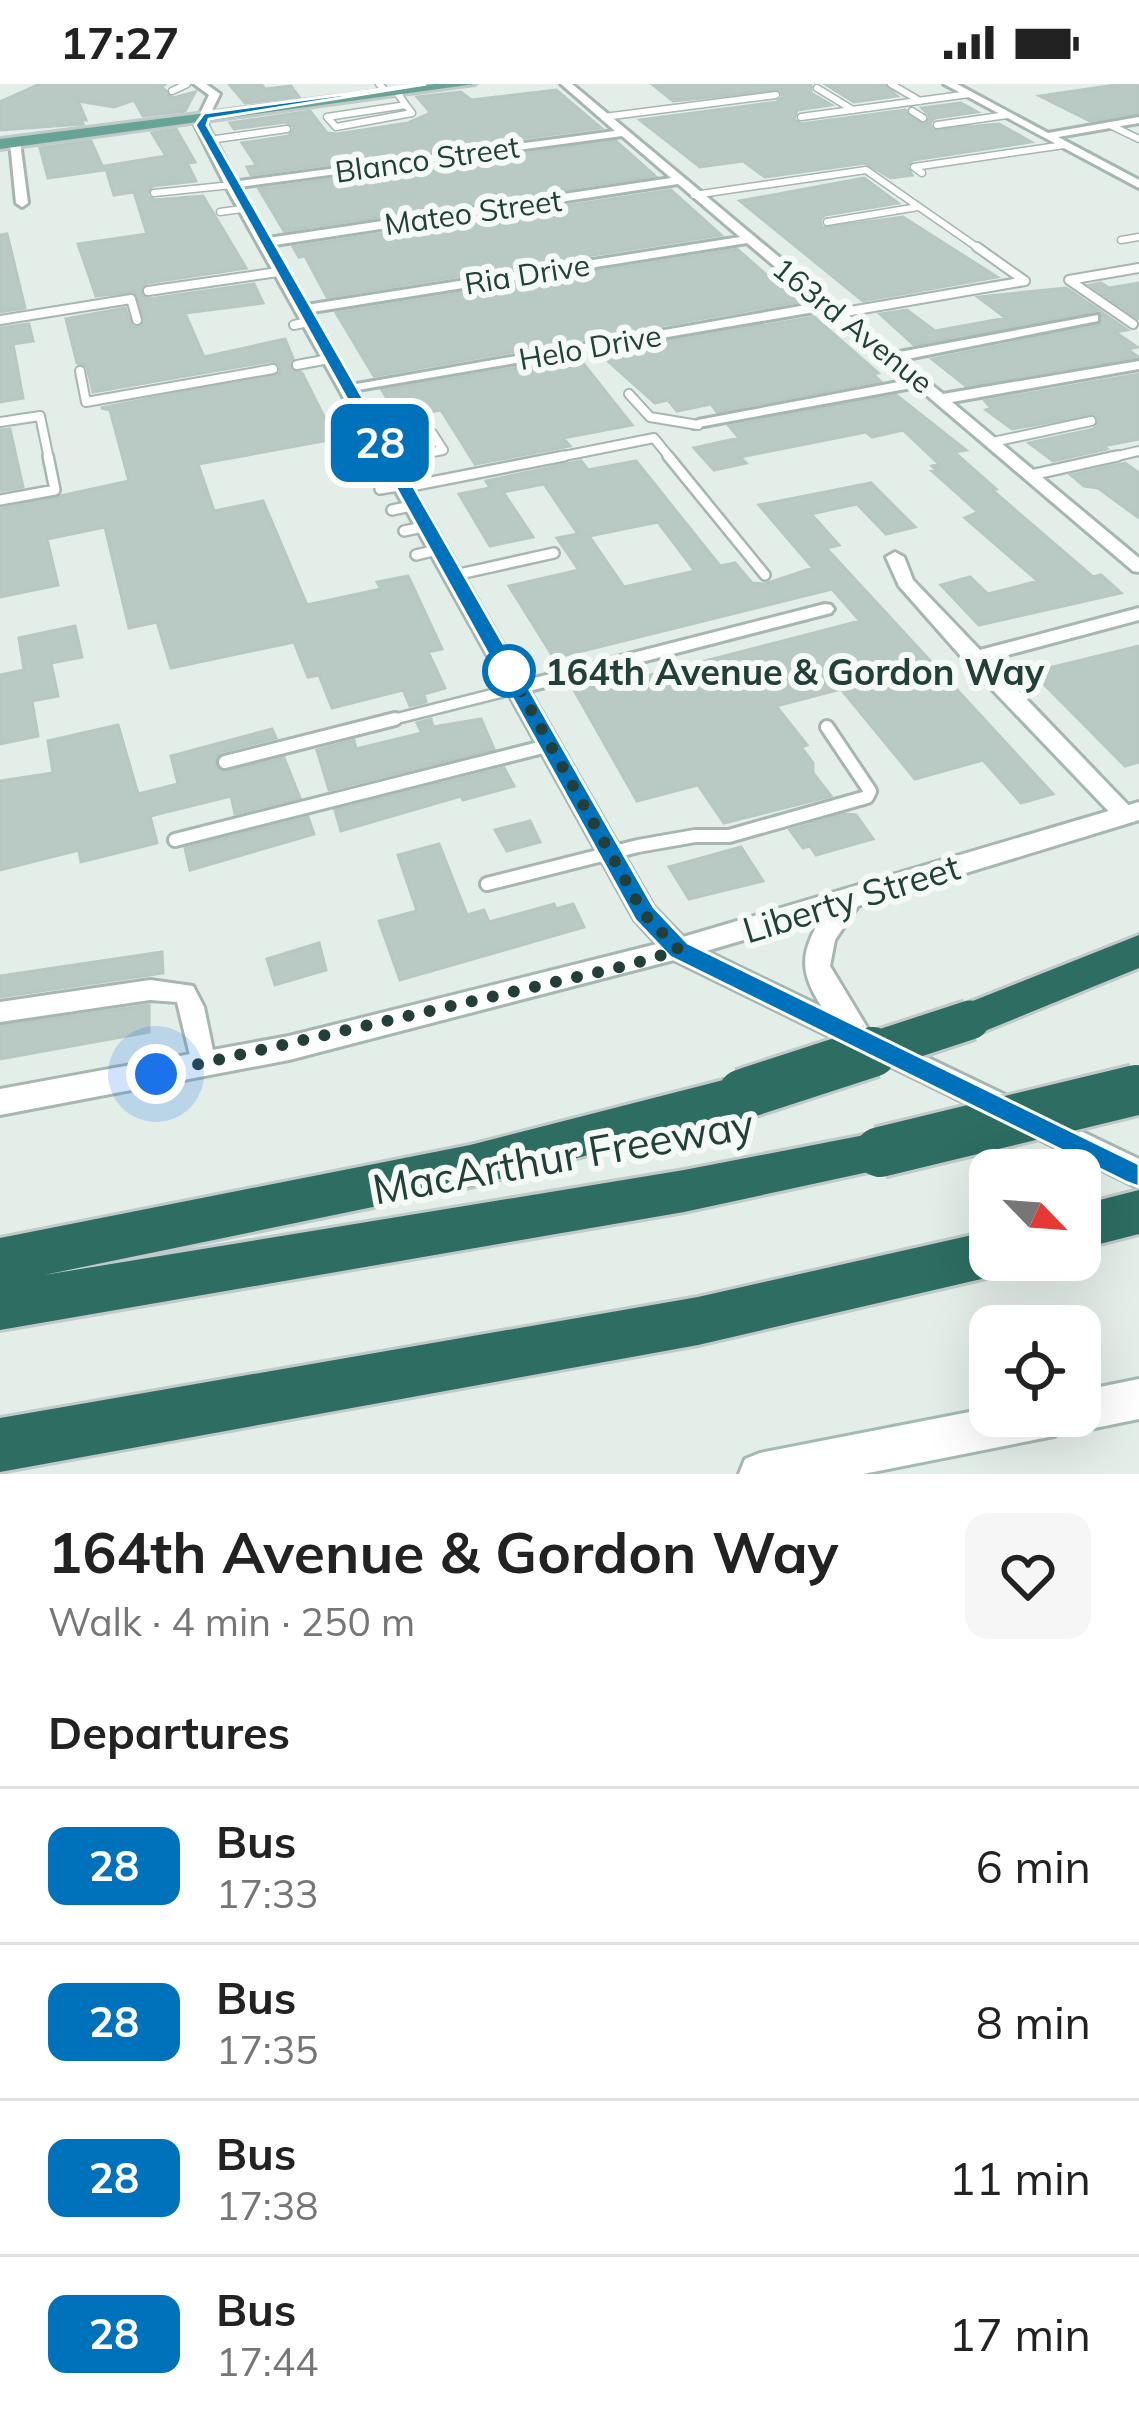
<!DOCTYPE html>
<html lang="en">
<head>
<meta charset="utf-8">
<style>
	body { margin:0; font-family:Mulish,sans-serif; background:#f6f6f6; color:#222; height:100vh; display:flex; flex-direction:column; font-size:45px; white-space:nowrap }
	* { box-sizing:border-box; margin:0 }
	p { font-size:39px; color:#767676 }
	.icon { flex:none; width:66px; height:66px; fill:none; stroke:currentColor; stroke-width:2; stroke-linecap:round; stroke-linejoin:round }
	.map { position:relative; height:1390px; overflow:hidden }
	.side { display:flex; flex-direction:column; background:#fff; flex:1 }
	.side>* { flex:none }
	.badge { padding:0 24px; border-radius:18px; font-size:42px; line-height:78px }
	.needle { width:78px; rotate:115deg }
	.tools { position:absolute; left:969px; top:1065px; display:grid; gap:24px }
	.tools a { display:grid; place-items:center; width:132px; height:132px; border-radius:24px; background:#fff; box-shadow:0 12px 48px #0002; font-size:60px }
	.you { position:absolute; width:60px; height:60px; margin:-30px; border:9px solid #fff; border-radius:50%; background:#1a73e8; box-shadow:0 0 0 18px #1a73e833 }
	.map>.badge { position:absolute; translate:-50% -50%; box-shadow:0 0 0 6px #fff }
	h2 { padding:0 48px; font-size:45px; line-height:108px }
	.round { display:grid; place-items:center; flex:none; width:126px; height:126px; border-radius:24px; background:#f6f6f6 }
	.overview { display:flex; align-items:center; justify-content:space-between; height:204px; padding:0 48px }
	h1 { font-size:57px; font-weight:700; line-height:90px }
	ul { padding:0; list-style:none }
	li { display:flex; align-items:center; gap:36px; height:156px; padding:0 48px; border-top:3px solid #e0e0e0 }
	li div { flex:1 }
	li b { display:block; font-size:45px }
	li em { font-style:normal }
	li .badge { min-width:132px; font-weight:700; text-align:center }
	.status { display:flex; justify-content:space-between; align-items:center; height:84px; padding:0 60px; background:#fff; direction:ltr }
	.status svg { height:33px; fill:currentColor }
	.map>svg:first-child { display:block }
	.building { fill:#b9c9c3; stroke:#b6c8c1; stroke-width:3; fill-rule:evenodd }
	.lines { fill:none; stroke-linecap:round; stroke-linejoin:round }
	.service-far3-casing { stroke:#a6b6b1; stroke-width:9 }
	.service-far2-casing { stroke:#a6b6b1; stroke-width:12 }
	.service-far1-casing { stroke:#a6b6b1; stroke-width:14 }
	.service-casing { stroke:#a6b6b1; stroke-width:18 }
	.minor-casing { stroke:#a6b6b1; stroke-width:6 }
	.tertiary-casing { stroke:#a6b6b1; stroke-width:6 }
	.secondary-casing { stroke:#a2bab2; stroke-width:6 }
	.primary-casing { stroke:#c1cac8; stroke-width:6 }
	.motorway-casing { stroke:#c1cac8; stroke-width:6 }
	.service-far3 { stroke:#fff; stroke-width:6 }
	.service-far2 { stroke:#fff; stroke-width:8 }
	.service-far1 { stroke:#fff; stroke-width:9 }
	.service { stroke:#fff; stroke-width:12 }
	.minor { fill:#fff; fill-rule:evenodd }
	.tertiary { fill:#fff; fill-rule:evenodd }
	.secondary { fill:#fff; fill-rule:evenodd }
	.primary { fill:#67a496; fill-rule:evenodd }
	.motorway { fill:#2d6d62; fill-rule:evenodd }
	.motorway-bridge-far1-casing { stroke:#c1cac8; stroke-width:45; stroke-linecap:butt }
	.motorway-bridge-casing { stroke:#c1cac8; stroke-width:56; stroke-linecap:butt }
	.motorway-bridge-far1 { stroke:#2d6d62; stroke-width:39 }
	.motorway-bridge { stroke:#2d6d62; stroke-width:50 }
	.line { fill:#0072bc; stroke:#fff; stroke-width:3 }
	.walk { stroke:#224039; stroke-width:12; stroke-dasharray:0 21.6 }
	.stop-dot { fill:#fff; stroke:#0072bc; stroke-width:6 }
	.labels { text-anchor:middle; dominant-baseline:central; stroke-width:12; stroke-linejoin:round; paint-order:stroke }
	.far-street-label { font-size:30px; fill:#224039; stroke:#f5faf7 }
	.stop-label { font-size:36px; font-weight:bold; fill:#224039; stroke:#f5faf7; text-anchor:start }
	.street-label { font-size:36px; fill:#224039; stroke:#f5faf7 }
	.near-street-label { font-size:42px; fill:#224039; stroke:#f5faf7 }
</style>
</head>
<body>
<div class="status"><b>17:27</b><svg viewBox="0 0 49 12"><path d="M0 12V9h3v3zM5 12V6h3v6zM10 12V3h3v9zM15 12V0h3v12zM26 1h20v11H26zM47 4h2v5h-2z"/></svg></div>
<div class="map">
<svg width="1139" height="1390" viewBox="0 0 1139 1390">
	<rect width="100%" height="100%" fill="#e4eee9"/>
	<path class="building" d="M40,0H166L161,2L173,14L195,8L185,27L143,32L134,16L114,23L78,17L86,36H81L83,40L0,46V18Z
		M229,0H261L265,5L291,2L299,13L245,19Z
		M652,0H811V9L831,21L797,26L794,35L801,40L905,26L924,41L930,33L922,24L961,19L977,28L935,34L930,39L932,46L999,40L1031,58L913,76L907,82L912,91L891,94L865,79L765,93L743,77L700,83L640,36L777,18L783,13L781,6L673,17Z
		M825,0H884L897,12L854,18Z
		M1122,0H1139V29L1090,37L1040,12Z
		M556,6L601,44L251,91L247,83L257,82L242,59L289,52L294,43L286,38L234,45L230,39L310,27L327,49L337,50L408,39L431,29L417,13L461,8L471,16Z
		M176,45L195,78L187,79L196,97L152,102L147,112L155,116L203,112L246,184L147,199L141,211L149,215L254,200L263,219L185,229L204,273L285,255L293,274L290,285L302,289L335,355L198,380L214,427L263,417L307,521L381,505L377,498L408,492L442,565L428,568L445,604L424,610L426,618L410,622L403,606L332,624L319,591L308,593L294,558L171,584L157,538L129,544L105,443L47,455L58,501L0,513V425L129,397L110,326L101,324L280,289V281L272,277L93,308L87,283L77,279L66,235L125,224L132,243H140L145,237L135,208L96,212L78,160L147,150L134,108L114,111L105,82L166,72L152,49Z
		M91,57L104,86L48,94L40,64Z
		M616,57L655,92L284,147L259,105Z
		M864,94L898,119L825,131L820,136L822,144L903,133L997,193L863,217L740,117Z
		M671,106L721,151L327,213L305,172L299,173L293,163Z
		M7,150L25,224L0,228V151Z
		M737,165L797,218L374,292L336,229Z
		M1101,199L1109,204L1139,199V235L1090,201Z
		M1066,204L1100,227L914,261L880,230L907,226L935,247L1006,234L978,213Z
		M1101,228L1127,246L1115,248L1137,263L1127,265L1138,273L966,302L932,275L1099,241Z
		M814,233L878,289L873,290L880,297L717,328L711,320L677,327L668,316L655,319L599,269Z
		M29,240L33,257L13,260L23,314L0,318V244Z
		M578,273L632,341L563,354L570,362L475,380L441,326L399,334L382,306Z
		M1139,290V355L1103,362L1107,365L1053,377L1029,359L1094,345L1099,336L1095,330L1012,345L986,326L991,324L985,317Z
		M896,311L966,366L954,368L996,405L992,406L1093,493L1101,491L1121,509L979,541L941,501L970,493L988,510L1038,497L965,434L978,428L932,387L936,386L932,382L939,380L903,346L872,353L866,348L740,373L746,379L714,386L694,364L739,354L729,342Z
		M10,345L23,403L0,407V346Z
		M581,377L588,386L636,377L720,482L735,479L752,499L765,500L813,484L759,421L871,399L915,443L886,450L857,420L811,430L839,461L826,464L1053,710L1021,719L983,676L915,695L841,605L776,622L807,661L801,663L813,679V689L831,712L724,739L698,701L637,717L574,606L601,599L604,603L860,537L832,505L554,574L509,502L579,486L557,454L578,450L544,400L503,408L533,453L490,462L459,410L490,404L486,397ZM658,438L695,487L624,503L589,452Z
		M1125,379L1139,389V434L1098,404L1084,402L1071,391Z
		M75,542L82,573L51,579L58,612L32,617L38,652L0,660V591L24,586L19,554Z
		M1139,562V678L1125,682L1032,588Z
		M431,635L433,643L481,635L494,665L329,706L317,666L354,656L356,665L422,649L417,639Z
		M118,641L138,710L178,700L171,672L272,645L276,654L221,668L215,682L226,688L284,674L300,714L235,730L231,712L150,732L157,759L81,778L79,766L0,786V697L53,689L48,657Z
		M504,684L514,702L463,716L461,712L341,747L335,726Z
		M844,730L856,731L873,755L816,771L810,762L803,764L790,746Z
		M308,733L314,750L190,786L185,764Z
		M530,737L540,758L507,767L495,746Z
		M439,760L467,831L484,826L489,838L554,820L556,825L573,820L584,843L400,896L379,837L417,827L398,771Z
		M741,763L763,797L689,815L669,783Z
		M319,859L326,886L275,901L267,875Z
		M162,868L163,889L0,913V892Z
		M149,921V948L0,975V942Z"/>
	<g class="lines">
		<defs>
			<path id="service-far3" d="M379,0L384,5
				M891,0L920,17
				M817,4L853,26
				M172,7L187,0
				M398,10L406,21
				M406,21L412,29L336,43L327,33Z
				M912,27L923,34
				M604,33L776,11
				M801,33L969,10
				M937,41L1007,31
				M1110,41L1139,55
				M209,56L287,45
				M922,89L914,83L1064,61
				M154,109L232,101
				M694,111L866,86L981,166
				M220,128L249,124
				M827,138L918,123
				M1121,156L1139,153"/>
			<path id="service-far2" d="M977,163L1025,197
				M148,207L285,187
				M839,229L1025,197
				M0,236L131,215L137,236
				M1133,240L1069,196L1139,184
				M294,241L313,237
				M297,281L334,274
				M80,287L86,318L273,285
				M629,310L650,333L698,341
				M0,338L40,332L49,375
				M993,358L1091,337
				M359,363L432,349L443,366L396,375
				M549,375L654,354L671,375
				M1104,375L1139,367"/>
			<path id="service-far1" d="M668,372L765,491
				M390,376L412,372
				M1031,391L1117,372
				M406,403L564,372
				M380,405L405,401
				M0,416L55,406L48,372
				M392,426L416,421
				M404,447L428,442
				M416,471L441,465
				M455,491L554,469
				M383,638L518,604"/>
			<path id="service" d="M225,678L395,635
				M175,756L551,661
				M487,800L638,762L695,752H729L867,713L870,707L827,643"/>
			<path id="minor" d="M194,0H206L220,10L208,34L199,32L209,11Z
				M561,0H572L894,269L1098,231V237L1093,238L902,276L943,310L1139,277V285L952,318L1139,474V488L1133,487L917,303L693,344L690,341L698,336L909,296L826,226L346,308L344,305L351,301L818,219L747,159L306,229L299,225L306,221L740,153L678,100L268,162L262,158L268,154L671,94L622,52L232,104L226,101L232,98L615,47Z
				M944,0H957L1048,49L1139,33V39L1058,53L1139,96V104Z
				M15,55L20,58L28,119L22,123L16,119L10,58Z
				M895,468L904,473L913,496L980,566L1139,524V536L989,576L1133,726L1136,731L1133,736H1117L966,578L899,502L886,473Z
				M825,520L831,521L834,525L831,529L518,610L508,604L511,600Z
				M150,896L193,902L204,923L216,981L212,988L203,992L194,988L177,918L150,916L0,938V918Z"/>
			<path id="tertiary" d="M200,29L210,32L207,41L239,101L653,822L683,853L1139,718V736L858,822L835,856L830,882L868,945L1139,1075V1104L674,876L289,976L0,1031V1005L289,952L657,860L635,836L225,101L195,41ZM822,833C800,868 799,888 822,923L706,867Z"/>
			<path id="secondary" d="M1139,1295V1335L1080,1347L1070,1343L1054,1352L863,1390H739L745,1375L760,1369L990,1324V1332H1080V1307Z"/>
			<path id="primary" d="M435,0H475L0,65V55Z"/>
			<path id="motorway" d="M1139,851V884L970,953L955,948L949,936L955,924Z
				M743,991L759,997L765,1010L759,1023L743,1029L470,1103L44,1191L684,1086L880,1048L896,1054L903,1068L896,1082L684,1128L0,1246V1154L470,1061Z
				M1139,1106V1150L1080,1165V1121Z
				M990,1147V1176H1012L1007,1186L990,1193L698,1261L0,1388V1334L698,1213Z"/>
		</defs>
		<use href="#service-far3" class="service-far3-casing"/>
		<use href="#service-far2" class="service-far2-casing"/>
		<use href="#service-far1" class="service-far1-casing"/>
		<use href="#service" class="service-casing"/>
		<use href="#minor" class="minor-casing"/>
		<use href="#tertiary" class="tertiary-casing"/>
		<use href="#secondary" class="secondary-casing"/>
		<use href="#primary" class="primary-casing"/>
		<use href="#motorway" class="motorway-casing"/>
		<use href="#service-far3" class="service-far3"/>
		<use href="#service-far2" class="service-far2"/>
		<use href="#service-far1" class="service-far1"/>
		<use href="#service" class="service"/>
		<use href="#minor" class="minor"/>
		<use href="#tertiary" class="tertiary"/>
		<use href="#secondary" class="secondary"/>
		<use href="#primary" class="primary"/>
		<use href="#motorway" class="motorway"/>
		<defs>
			<path id="motorway-bridge-far1" d="M863,971L970,936"/>
			<path id="motorway-bridge" d="M743,1010L872,968
				M880,1068L1136,1006"/>
		</defs>
		<use href="#motorway-bridge-far1" class="motorway-bridge-far1-casing"/>
		<use href="#motorway-bridge" class="motorway-bridge-casing"/>
		<use href="#motorway-bridge-far1" class="motorway-bridge-far1"/>
		<use href="#motorway-bridge" class="motorway-bridge"/>
	</g>
	<path class="line" d="M426,0L209,35L207,41L654,823L688,859L1139,1080V1103L1128,1099L670,873L635,836L195,41L204,29L420,0Z"/>
	<g class="lines">
		<path class="walk" d="M156,990L629,881L679,866L644,830L506,581L509,587"/>
	</g>
	<circle class="stop-dot" cx="509" cy="587" r="24"/>
	<g class="labels">
		<g class="far-street-label">
			<text transform="translate(427 75) rotate(-8)">Blanco Street</text>
			<text transform="translate(473 128) rotate(-8)">Mateo Street</text>
			<text transform="translate(527 190) rotate(-9)">Ria Drive</text>
			<text transform="translate(853 241) rotate(39)">163rd Avenue</text>
			<text transform="translate(590 263) rotate(-10)">Helo Drive</text>
		</g>
		<g class="stop-label">
			<text x="545" y="587">164th Avenue &amp; Gordon Way</text>
		</g>
		<g class="street-label">
			<text transform="translate(851 814) rotate(-17)">Liberty Street</text>
		</g>
		<g class="near-street-label">
			<text transform="translate(563 1072) rotate(-10)">MacArthur Freeway</text>
		</g>
	</g>
</svg>
<div class="tools">
<a><svg class="needle" viewBox="-14 -14 28 28"><path d="M0-13l5 13h-10z" fill="#e53935"/><path d="M0 13l5-13h-10z" fill="#767676"/></svg></a>
<a><svg class="icon" aria-label="locate" viewBox="0 0 24 24"><circle cx="12" cy="12" r="6"/><path d="M12 2v4M12 18v4M2 12h4M18 12h4"/></svg></a>
</div>
<div class="you" style="left:156px;top:990px"></div>
<b class="badge" style="left:380px;top:359px;background:#0072bc;color:#fff">28</b>
</div>
<section class="side">
<div class="overview"><div><h1>164th Avenue &amp; Gordon Way</h1><p>Walk · 4 min · 250 m</p></div><a class="round"><svg class="icon" aria-label="heart" viewBox="0 0 24 24"><path d="M12 20l-8-8c-3-5 5-10 8-4 3-6 11-1 8 4z"/></svg></a></div>
<h2>Departures</h2>
<ul>
<li><span class="badge" style="background:#0072bc;color:#fff">28</span><div><b>Bus</b><p>17:33</p></div><em>6 min</em></li>
<li><span class="badge" style="background:#0072bc;color:#fff">28</span><div><b>Bus</b><p>17:35</p></div><em>8 min</em></li>
<li><span class="badge" style="background:#0072bc;color:#fff">28</span><div><b>Bus</b><p>17:38</p></div><em>11 min</em></li>
<li><span class="badge" style="background:#0072bc;color:#fff">28</span><div><b>Bus</b><p>17:44</p></div><em>17 min</em></li>
</ul>
</section>
</body>
</html>
